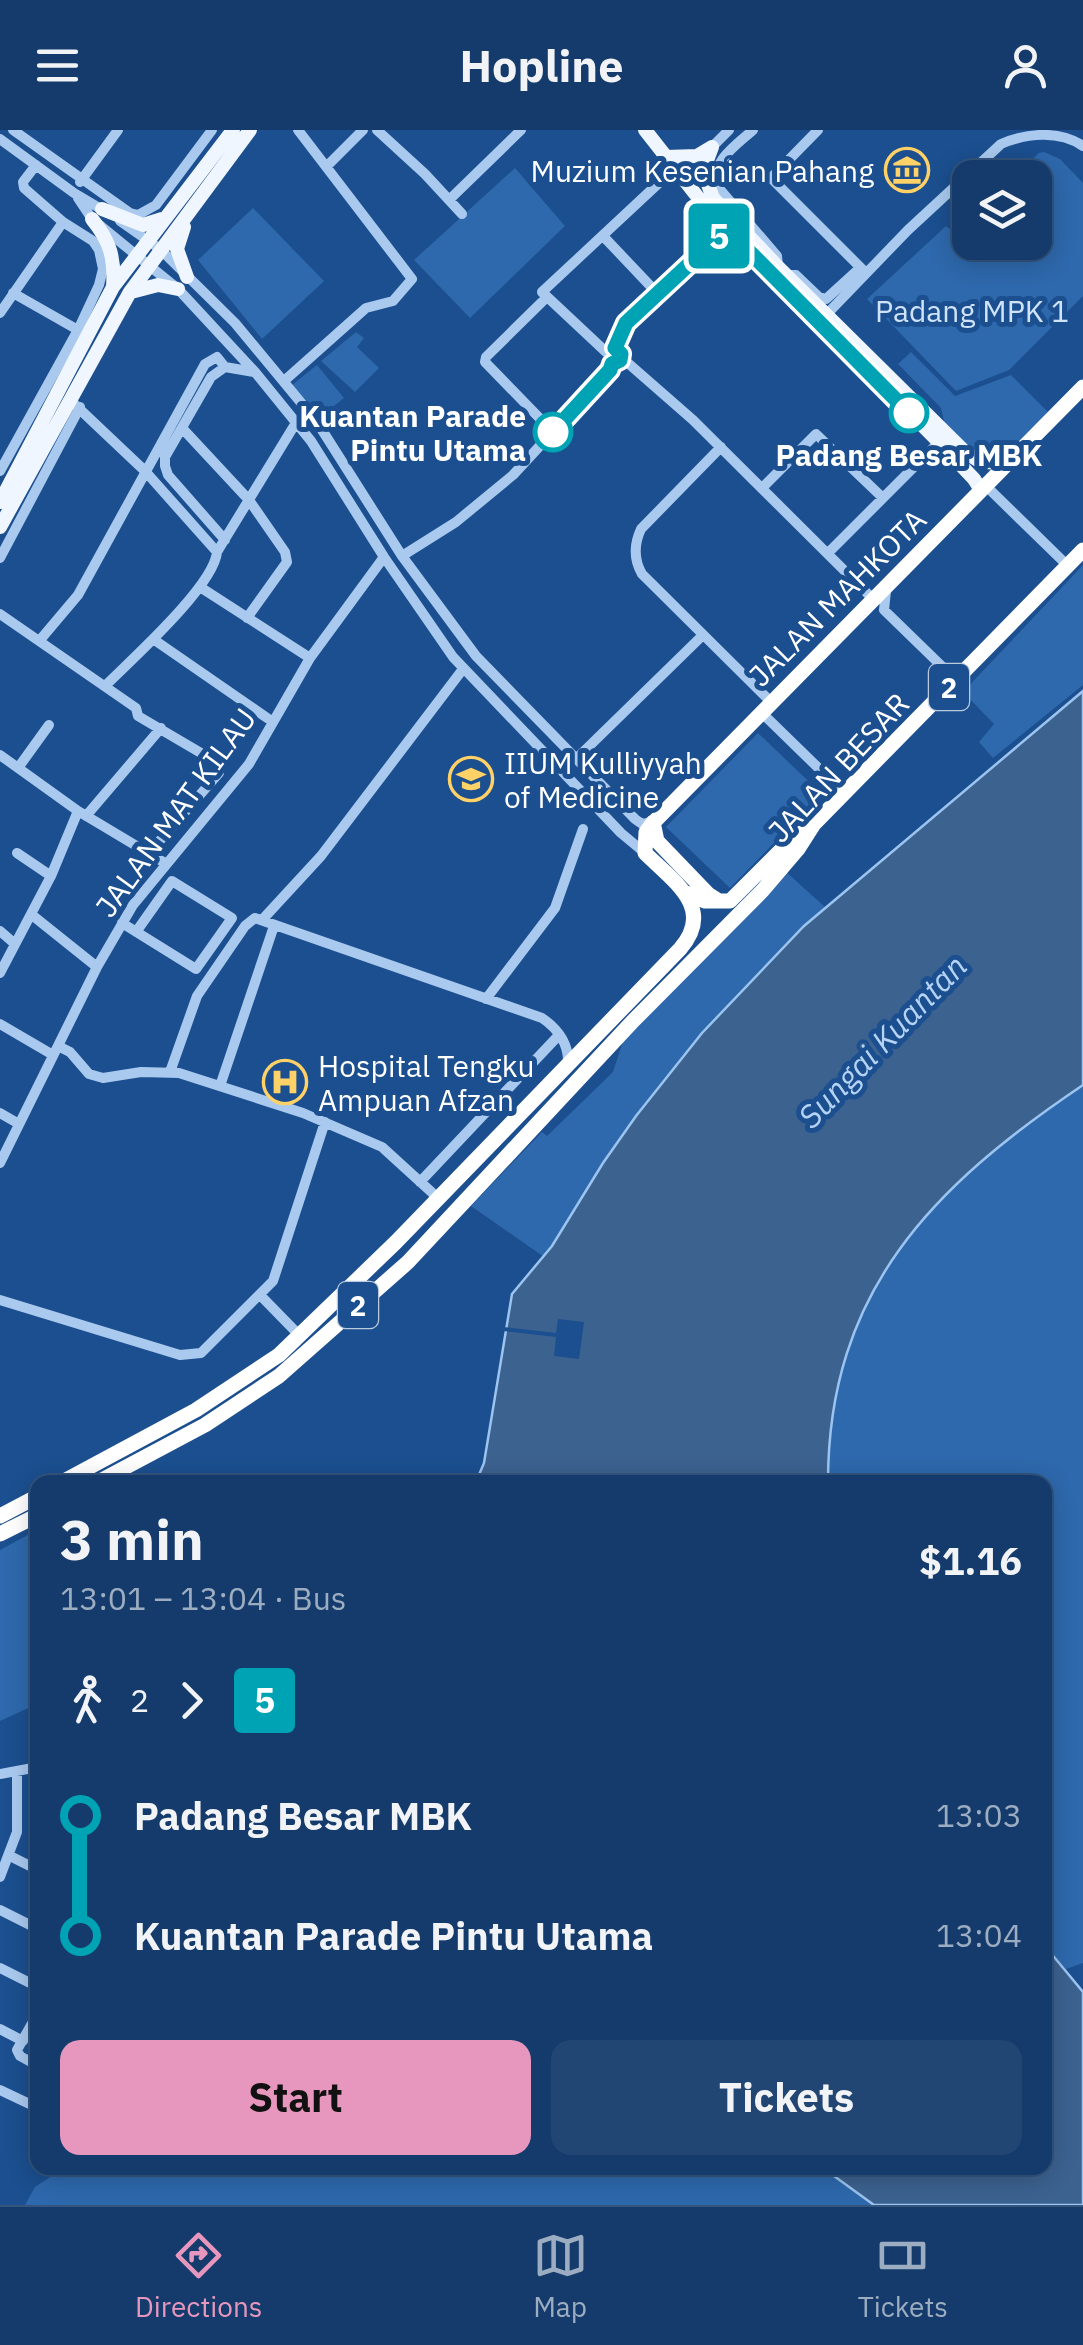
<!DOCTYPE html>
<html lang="en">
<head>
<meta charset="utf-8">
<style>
	body { margin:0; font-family:"IBM Plex Sans",sans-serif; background:#214673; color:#f1f3f6; height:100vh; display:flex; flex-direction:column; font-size:38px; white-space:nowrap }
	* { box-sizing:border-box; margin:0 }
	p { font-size:32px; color:#9dadc1 }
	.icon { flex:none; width:55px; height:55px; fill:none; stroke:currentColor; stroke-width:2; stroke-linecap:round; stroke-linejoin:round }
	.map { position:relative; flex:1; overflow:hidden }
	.side { position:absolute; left:30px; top:1345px; width:1022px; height:700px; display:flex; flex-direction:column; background:#143b6b; border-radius:20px; box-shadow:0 5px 25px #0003,0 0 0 2px #33557e }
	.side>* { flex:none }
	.badge { padding:0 20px; border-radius:8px; font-size:35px; line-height:65px }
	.fabs { position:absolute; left:952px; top:30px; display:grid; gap:20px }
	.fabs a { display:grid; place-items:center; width:100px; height:100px; border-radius:20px; background:#143b6b; box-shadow:0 5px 25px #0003,0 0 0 2px #33557e; font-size:50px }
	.map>.badge { position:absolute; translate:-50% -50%; box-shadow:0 0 0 5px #fff }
	.legs { display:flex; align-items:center; gap:15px; height:110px; padding:0 30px; font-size:32px }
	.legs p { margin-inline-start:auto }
	.headline { display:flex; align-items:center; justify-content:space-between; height:170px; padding:0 30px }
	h1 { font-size:55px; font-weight:700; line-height:75px }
	.button { display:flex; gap:20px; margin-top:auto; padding:20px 30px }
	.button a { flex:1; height:115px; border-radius:20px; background:#e797bd; color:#111; font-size:40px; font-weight:700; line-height:115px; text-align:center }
	.button a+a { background:#214673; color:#f1f3f6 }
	ul { padding:0 30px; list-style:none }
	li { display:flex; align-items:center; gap:35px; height:120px; font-size:38px }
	li i { display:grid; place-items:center; width:15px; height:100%; margin:0 12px; background:currentColor }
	li i::after { content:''; width:25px; height:25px; margin:-12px; border:8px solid; border-radius:50%; background:#143b6b }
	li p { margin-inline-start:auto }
	li:first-child i { background:linear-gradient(#0000 50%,currentColor 0) }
	li:last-child i { background:linear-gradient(currentColor 50%,#0000 0) }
	header { display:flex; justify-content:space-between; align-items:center; height:130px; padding:0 30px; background:#143b6b; font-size:45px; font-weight:700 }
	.dock { display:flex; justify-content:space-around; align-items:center; height:140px; border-top:2px solid #33557e; background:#143b6b; font-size:28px; color:#9dadc1 }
	.dock a { display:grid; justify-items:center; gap:5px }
	.dock .active { color:#e797bd }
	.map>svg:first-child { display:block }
	.green { fill:#2e69ad }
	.water { fill:#3c6290; stroke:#9cc4f0; stroke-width:2.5 }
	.pier { fill:#1b4f8f }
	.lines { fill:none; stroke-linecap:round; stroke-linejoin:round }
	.minor { stroke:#a9c9ee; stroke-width:10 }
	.major { stroke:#f0f6ff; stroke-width:14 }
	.highway { stroke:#fff; stroke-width:15 }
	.line-1-casing { stroke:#fff; stroke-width:22 }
	.line-1 { stroke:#00a3b4; stroke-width:15 }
	.stop-1-dot { fill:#fff; stroke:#00a3b4; stroke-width:5 }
	.labels { text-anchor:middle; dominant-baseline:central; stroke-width:10; stroke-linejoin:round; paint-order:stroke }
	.shield { fill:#1b4f8f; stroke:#bbcadd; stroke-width:2.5 }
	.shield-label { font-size:28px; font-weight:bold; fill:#fff }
	.poi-label { font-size:30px; fill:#fff; stroke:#1b4f8f; text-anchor:start }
	.park-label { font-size:30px; fill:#cfe3fa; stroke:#1b4f8f }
	.stop-label { font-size:30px; font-weight:bold; fill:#fff; stroke:#1b4f8f; text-anchor:end }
	.street-label { font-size:30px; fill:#fff; stroke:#1b4f8f }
	.water-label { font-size:32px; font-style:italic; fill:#b5d3f5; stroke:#1b4f8f }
</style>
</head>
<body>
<header><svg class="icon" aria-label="menu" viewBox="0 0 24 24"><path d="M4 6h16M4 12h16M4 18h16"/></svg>Hopline<svg class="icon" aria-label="person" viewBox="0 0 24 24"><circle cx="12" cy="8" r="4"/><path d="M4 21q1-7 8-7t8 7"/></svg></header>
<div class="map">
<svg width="1083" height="2075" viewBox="0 0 1083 2075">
	<rect width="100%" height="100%" fill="#1b4f8f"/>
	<path class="green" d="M1044,22L1060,29L1083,53V166L1009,240L956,261L867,169L946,96L954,102L970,87V112H1035V48L1012,47L1039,23Z
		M515,38L565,96L470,188L414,130Z
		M253,78L324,151L262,209L198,130Z
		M356,202L364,208L357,217L379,238L355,262L321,231Z
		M911,222L955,266L1011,245L1048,282L1006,329L984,330L945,295L941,278L898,234Z
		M317,235L344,268L319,288L292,255Z
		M1083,435V555L993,628L979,612L994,594L963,562Z
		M758,603L822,664L730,758L666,697Z
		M785,741L825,777L702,903L623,1004L544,1127L471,1076L542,1002L547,1006L613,942L624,908Z
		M1083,955V1833L1066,1839L1045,1816V1352H828C828,1161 933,1056 1083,955Z
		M37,1400V1574L0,1591V1420Z
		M64,2038H823L874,2075H25L35,2057Z"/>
	<path class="water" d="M1083,561V955C933,1056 828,1161 828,1352H476L484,1333L512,1164L552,1116L603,1033L636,986L702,903L804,796Z
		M1045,1816L1083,1862V2075H874L823,2038H1045Z"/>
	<path class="pier" d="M558,1189L584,1192L579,1229L554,1226L556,1207L503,1201V1197L556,1203Z"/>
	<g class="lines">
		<path class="minor" d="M13,0L130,83L138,85L156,75L212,0
			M377,0L425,44L462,84
			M753,0C736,15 710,32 717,56L777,126L778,136
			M818,0L771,48L866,143
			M0,9L74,63L106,82
			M712,17L729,0
			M328,35L363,0
			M80,52L118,0
			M78,68L92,89L178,159L255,242L311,311L384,427L453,527L621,703L645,723
			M449,70L521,0
			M704,75L694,83L715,110
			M120,91L160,119L235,193L317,292L402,426L476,526L635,689L642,694L653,692
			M603,106L658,164
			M786,145H796L819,167L826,169L860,138
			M13,163L78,200
			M547,167L486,227L485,232L553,302
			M0,183L63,92
			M826,185L908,100L1001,14C1027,3 1059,0 1083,16
			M615,218L626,193L727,99
			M606,222L542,162L661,51
			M621,227L693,290L874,470
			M284,251L366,178L393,171L412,149L298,0
			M71,271L145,341L217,422
			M182,298L249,370L285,422L287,432L247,488
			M721,317L641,399C634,414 634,430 642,444L771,572
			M0,341L78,200L99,155L103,139L99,120L93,111L63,92L24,58L23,52L36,35
			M985,355L1067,435
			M762,358L816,304L883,368
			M225,410L168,345L165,336V327L211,247L225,237L254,242
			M828,423L939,312
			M402,426L456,392L513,345L610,240L612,233
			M0,428L80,277
			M200,457L310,528
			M886,461L884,480L956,550
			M0,484L136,578L138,586L218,633L219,643L149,723
			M153,509L273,592
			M40,510L78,465L205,234L217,227L225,237
			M105,556C131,530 214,456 217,422L297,291
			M761,582L844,663
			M0,625L78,681L165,733
			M576,629L703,505
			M18,638L49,595
			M86,686L161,598
			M17,723L51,746
			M32,785L97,837
			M262,790L321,726L463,539
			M122,793L196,839L232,788L172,751L136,802
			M0,801L15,814
			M0,843L51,746L78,681
			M486,869L555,778L583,699
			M0,894L53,925
			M58,916L70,922L89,944L103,948L141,942L179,943L303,983L382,1017L438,1068
			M170,942L197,866L245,796L255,788L542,888C558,899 569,914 568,934
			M220,956L274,796
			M0,983L19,994
			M0,1033L97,837L133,775L249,634L310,528L384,427
			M420,1052L559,905
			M261,1166L300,1206
			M0,1170L180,1225L201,1223L273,1151L325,992
			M0,1644L38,1637
			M10,1726L38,1740
			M0,1747L17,1702V1642
			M0,1780L38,1799
			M0,1838L38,1857
			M38,1883L17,1920L20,1926L38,1936
			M0,1899L23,1911
			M0,1960L38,1978"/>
		<path class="major" d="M645,0L704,75L939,312L974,349L981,360
			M712,17L703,41L713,68L778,137L965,322L981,332L1008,333
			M666,27L697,26L712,17
			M102,79L143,95L162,89
			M92,89C110,111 115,128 113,157
			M184,97L177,119L187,147
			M131,162L158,155L178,159
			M0,372L113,157L233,0
			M0,397L130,162L250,0"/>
		<path class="highway" d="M653,692L657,711L708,764L719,771
			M686,763L705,771H730L789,712L807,699
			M62,1352L196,1280L279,1225L396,1112L680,819C716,778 673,751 645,723L646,702L651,695L1083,257
			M98,1352L205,1295L279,1246L408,1132L634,890L763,760L798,719L814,694L1083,420
			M0,1386L38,1366
			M0,1404L38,1385"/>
	</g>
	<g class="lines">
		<defs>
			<path id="line-1" d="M553,302L610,240L612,234L620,230L621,224L615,218L626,193L727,99L909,283"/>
		</defs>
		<use href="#line-1" class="line-1-casing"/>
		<use href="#line-1" class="line-1"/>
	</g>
	<defs>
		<symbol id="museum-ring" viewBox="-11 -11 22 22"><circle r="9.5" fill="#1b4f8f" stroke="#ffd166" stroke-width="1.5"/><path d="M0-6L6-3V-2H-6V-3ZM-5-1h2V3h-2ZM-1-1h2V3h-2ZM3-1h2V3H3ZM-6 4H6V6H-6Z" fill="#ffd166"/></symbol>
		<symbol id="university-ring" viewBox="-11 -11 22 22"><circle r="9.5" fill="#1b4f8f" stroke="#ffd166" stroke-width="1.5"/><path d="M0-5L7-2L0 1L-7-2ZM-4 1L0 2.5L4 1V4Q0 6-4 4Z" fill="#ffd166"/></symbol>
		<symbol id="hospital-ring" viewBox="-11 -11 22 22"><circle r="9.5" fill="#1b4f8f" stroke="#ffd166" stroke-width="1.5"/><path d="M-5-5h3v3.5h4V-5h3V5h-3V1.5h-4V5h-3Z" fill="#ffd166"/></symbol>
	</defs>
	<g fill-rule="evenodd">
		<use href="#museum-ring" x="882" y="15" width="50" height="50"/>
		<use href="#university-ring" x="446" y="624" width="50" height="50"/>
		<use href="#hospital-ring" x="260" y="927" width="50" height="50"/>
	</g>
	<g class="stop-1-dot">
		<circle cx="909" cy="283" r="18"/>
		<circle cx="553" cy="302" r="18"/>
	</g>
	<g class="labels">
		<g class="shield">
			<rect x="929" y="534" width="40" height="46" rx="8"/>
			<rect x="338" y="1152" width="40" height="46" rx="8"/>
		</g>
		<g class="shield-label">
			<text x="949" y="557">2</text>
			<text x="358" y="1175">2</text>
		</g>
		<g class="poi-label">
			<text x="874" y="40" text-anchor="end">Muzium Kesenian Pahang</text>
			<text x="504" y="632">IIUM Kulliyyah<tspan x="504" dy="34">of Medicine</tspan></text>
			<text x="318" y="935">Hospital Tengku<tspan x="318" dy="34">Ampuan Afzan</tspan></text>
		</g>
		<g class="park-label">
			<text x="972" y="180">Padang MPK 1</text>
		</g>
		<g class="stop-label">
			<text x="526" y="285">Kuantan Parade<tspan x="526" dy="34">Pintu Utama</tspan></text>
			<text x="909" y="324" text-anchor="middle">Padang Besar MBK</text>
		</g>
		<g class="street-label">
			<text transform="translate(837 467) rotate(-45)">JALAN MAHKOTA</text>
			<text transform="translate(838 637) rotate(-47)">JALAN BESAR</text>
			<text transform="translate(175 682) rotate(-54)">JALAN MAT KILAU</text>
		</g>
		<g class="water-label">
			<text transform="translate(882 911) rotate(-46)">Sungai Kuantan</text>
		</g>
	</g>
</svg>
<div class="fabs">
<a><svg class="icon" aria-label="layers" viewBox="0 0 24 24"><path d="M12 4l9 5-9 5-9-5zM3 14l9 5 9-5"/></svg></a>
</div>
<b class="badge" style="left:719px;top:106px;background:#00a3b4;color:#fff">5</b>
<section class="side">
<div class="headline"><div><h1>3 min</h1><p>13:01 – 13:04 · Bus</p></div><b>$1.16</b></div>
<div class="legs"><svg class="icon" aria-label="walk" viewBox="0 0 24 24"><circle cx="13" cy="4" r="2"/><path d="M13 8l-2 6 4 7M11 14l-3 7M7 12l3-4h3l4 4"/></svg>2<svg class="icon" aria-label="forward" viewBox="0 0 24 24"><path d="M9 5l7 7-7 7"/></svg><b class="badge" style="background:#00a3b4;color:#fff">5</b></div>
<ul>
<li><i style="color:#00a3b4"></i><b>Padang Besar MBK</b><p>13:03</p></li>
<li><i style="color:#00a3b4"></i><b>Kuantan Parade Pintu Utama</b><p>13:04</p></li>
</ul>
<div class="button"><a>Start</a><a>Tickets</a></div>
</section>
</div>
<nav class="dock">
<a class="active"><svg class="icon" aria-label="directions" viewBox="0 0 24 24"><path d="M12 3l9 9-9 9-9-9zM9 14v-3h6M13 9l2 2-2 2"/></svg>Directions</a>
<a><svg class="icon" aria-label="map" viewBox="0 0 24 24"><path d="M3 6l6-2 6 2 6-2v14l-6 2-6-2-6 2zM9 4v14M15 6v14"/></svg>Map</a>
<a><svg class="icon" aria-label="tickets" viewBox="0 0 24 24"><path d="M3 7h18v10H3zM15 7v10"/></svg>Tickets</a>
</nav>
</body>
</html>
